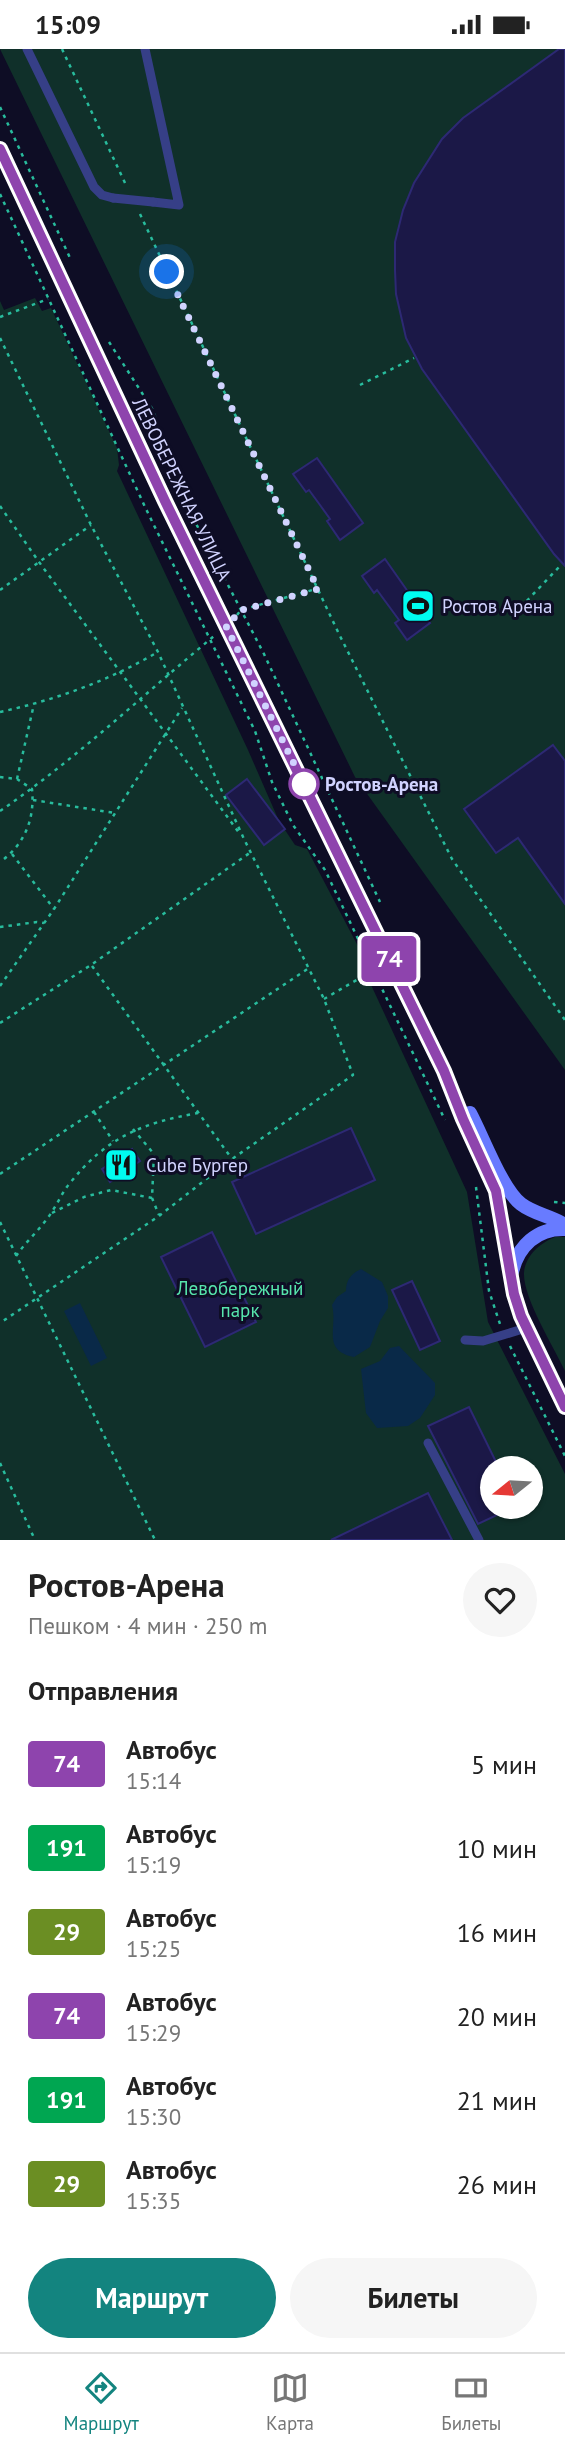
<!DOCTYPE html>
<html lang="ru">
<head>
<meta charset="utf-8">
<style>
	body { margin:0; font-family:"PT Sans",sans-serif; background:#f6f6f6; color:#222; height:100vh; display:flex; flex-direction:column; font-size:26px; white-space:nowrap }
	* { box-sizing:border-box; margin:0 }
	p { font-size:23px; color:#767676 }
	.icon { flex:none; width:38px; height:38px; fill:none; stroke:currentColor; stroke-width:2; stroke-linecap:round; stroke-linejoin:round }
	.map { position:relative; height:1491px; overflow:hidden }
	.sheet { display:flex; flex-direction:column; background:#fff; flex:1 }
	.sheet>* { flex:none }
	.badge { padding:0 14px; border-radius:5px; font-size:24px; line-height:46px }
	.needle { width:46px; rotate:252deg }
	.tools { position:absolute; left:480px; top:1407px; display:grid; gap:14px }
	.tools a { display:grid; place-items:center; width:63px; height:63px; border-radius:50%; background:#fff; box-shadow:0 2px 5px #0004; font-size:35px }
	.you { position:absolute; width:35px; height:35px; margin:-18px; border:5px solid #fff; border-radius:50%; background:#1a73e8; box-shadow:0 0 0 10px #1a73e833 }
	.map>.badge { position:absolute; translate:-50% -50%; box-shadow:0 0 0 4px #fff }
	h2 { padding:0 28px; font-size:26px; line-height:63px }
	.round { display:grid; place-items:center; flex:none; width:74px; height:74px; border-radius:37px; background:#f6f6f6 }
	.head { display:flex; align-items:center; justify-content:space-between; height:119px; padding:0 28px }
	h1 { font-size:33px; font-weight:800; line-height:52px }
	.primary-button { display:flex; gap:14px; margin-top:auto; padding:14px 28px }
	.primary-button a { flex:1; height:80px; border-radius:42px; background:#13847f; color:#fff; font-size:28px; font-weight:800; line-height:80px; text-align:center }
	.primary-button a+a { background:#f6f6f6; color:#222 }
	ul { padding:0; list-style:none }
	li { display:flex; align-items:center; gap:21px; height:84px; padding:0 28px }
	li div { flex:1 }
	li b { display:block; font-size:26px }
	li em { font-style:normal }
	li .badge { min-width:77px; font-weight:700; text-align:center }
	.status { display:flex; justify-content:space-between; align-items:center; height:49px; padding:0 35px; background:#fff; direction:ltr }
	.status svg { height:19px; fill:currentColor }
	.menu { display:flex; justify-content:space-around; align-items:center; height:98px; border-top:2px solid #e0e0e0; background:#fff; font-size:19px; color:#767676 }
	.menu a { display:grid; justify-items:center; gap:4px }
	.menu .on { color:#13847f }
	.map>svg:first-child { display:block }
	.green { fill:#10302a; fill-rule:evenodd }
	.water { fill:#092948 }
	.building { fill:#1b1847; stroke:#2d2974; stroke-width:2 }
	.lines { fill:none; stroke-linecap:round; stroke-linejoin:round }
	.path { stroke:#28bc9d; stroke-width:2.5; stroke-dasharray:3.5 5; stroke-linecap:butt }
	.service { stroke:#363f87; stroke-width:9 }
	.secondary { stroke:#687bff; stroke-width:14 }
	.service-bridge { stroke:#363f87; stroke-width:9 }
	.line-casing { stroke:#fff; stroke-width:16 }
	.line { stroke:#8e44ad; stroke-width:10 }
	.walk { stroke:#d1d3ff; stroke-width:7; stroke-dasharray:0 12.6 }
	.stop-dot { fill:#fff; stroke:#8e44ad; stroke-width:3.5 }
	.labels { text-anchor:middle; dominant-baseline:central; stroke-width:6; stroke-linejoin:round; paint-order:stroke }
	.street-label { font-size:19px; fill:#d1d3ff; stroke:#0e0d25 }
	.poi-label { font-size:19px; fill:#d1d3ff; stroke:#0e0d25; text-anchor:start }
	.stop-label { font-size:19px; font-weight:bold; fill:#d1d3ff; stroke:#0e0d25; text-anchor:start }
	.park-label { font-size:19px; fill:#57e6ad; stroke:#0e0d25 }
</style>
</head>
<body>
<div class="status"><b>15:09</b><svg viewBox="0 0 49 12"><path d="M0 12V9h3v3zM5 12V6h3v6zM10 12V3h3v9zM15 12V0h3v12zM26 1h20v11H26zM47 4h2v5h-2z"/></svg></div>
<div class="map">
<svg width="565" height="1491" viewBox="0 0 565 1491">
	<rect width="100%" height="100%" fill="#0e0d25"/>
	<path class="green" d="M0,0H565V1021L355,728Z
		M35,249L42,262L51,259L117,399L119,416L117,422L248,701L279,772L295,796L307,800L371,922L366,925L467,1143L488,1273L565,1425V1491H0V252L4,261ZM492,1419H530V1458H492Z
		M555,1188H565V1322C554,1298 523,1249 524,1224C525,1207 540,1194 555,1188Z"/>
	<path class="water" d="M361,1220L382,1233L388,1247V1259L380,1272L370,1298L354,1308C321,1301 338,1279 332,1256L337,1248L346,1242C346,1231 351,1225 361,1220Z
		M80,1254L107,1309L91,1317L64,1262Z
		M399,1297L435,1334V1346L420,1369L408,1377L377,1379L366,1364L361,1320L380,1312L390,1299Z"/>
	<path class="building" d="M559,0H565V517L554,505L422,320L406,289L396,245L395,221V193L403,161L414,134L442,90L463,69Z
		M317,409L363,474L340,491L327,472L330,470L320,456L309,441L306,443L293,425Z
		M385,510L430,574L407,591L395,574L399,571L377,541L374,544L362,527Z
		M553,696L565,712V855L518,789L496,804L464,760Z
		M247,730L285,780L264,796L226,746Z
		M351,1079L375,1131L256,1185L232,1133Z
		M132,1100L140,1112L110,1133L102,1120Z
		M212,1183L256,1273L205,1298L161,1208Z
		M412,1232L440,1292L420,1301L392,1241Z
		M469,1358L499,1419H492V1458H514L478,1475L428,1377Z
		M428,1444L452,1491H331Z"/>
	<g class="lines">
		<path class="path" d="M62,0L126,136
			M0,58L71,211
			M0,145L146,460L255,682L272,733L293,776L325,821L445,1071
			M140,165L339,585L452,810L565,971
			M0,268L48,250
			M0,289L91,476L158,603L244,790L324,950L353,1026L232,1110L159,1167L0,1274
			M109,293L153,361L180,444L264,605L380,853
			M360,336L414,309
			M0,457L39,513L240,785
			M0,541L91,476
			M521,558L560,517
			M237,566L241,561L316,540
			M0,663C55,651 108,632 156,604
			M0,728L17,730L32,740C35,770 25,795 0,813
			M17,730L34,655
			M33,751L115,764
			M0,762C76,710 143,646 214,587
			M12,805L54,860
			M0,878L37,873L44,874
			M92,917L232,1110
			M0,937L54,860L182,659
			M324,950L372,922
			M0,974L91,916L251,803
			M94,1063L113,1092
			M133,1080L154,1105L152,1149L159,1166
			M0,1125L309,919
			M476,1138L489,1242L500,1275
			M554,1153L565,1154
			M52,1164L84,1148L111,1141L152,1149
			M0,1173L155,1491
			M16,1207C27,1191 43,1178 53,1161C59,1152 63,1142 70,1134C107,1088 142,1074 198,1064
			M510,1297L565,1407
			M0,1414L35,1491"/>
		<path class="service" d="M27,0L94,138L102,146L113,149
			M145,0L179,156L153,153
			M465,1291L483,1292L526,1279
			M428,1394L479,1491"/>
		<path class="secondary" d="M0,100L165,452L444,1022L463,1070L496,1141L514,1245L521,1267L565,1358
			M470,1064C483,1088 501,1139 521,1155C534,1165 551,1167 565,1176
			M512,1223C518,1197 537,1179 565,1180"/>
		<path class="service-bridge" d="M113,149L153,153"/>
	</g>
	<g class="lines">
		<defs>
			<path id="line" d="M0,100L165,452L444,1022L463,1070L496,1142L514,1245L521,1267L565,1358"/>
		</defs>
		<use href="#line" class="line-casing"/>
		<use href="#line" class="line"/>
		<path class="walk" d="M167,223L318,540L242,561L226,577L305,737L304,735"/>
	</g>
	<defs>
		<symbol id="stadium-square" viewBox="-11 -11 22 22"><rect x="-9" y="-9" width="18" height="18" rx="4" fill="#00fcf0" stroke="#0e0d25"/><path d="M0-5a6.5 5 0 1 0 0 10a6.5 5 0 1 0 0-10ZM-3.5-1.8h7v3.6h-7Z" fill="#111"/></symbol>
		<symbol id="restaurant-square" viewBox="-11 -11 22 22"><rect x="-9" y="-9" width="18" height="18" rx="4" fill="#00fcf0" stroke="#0e0d25"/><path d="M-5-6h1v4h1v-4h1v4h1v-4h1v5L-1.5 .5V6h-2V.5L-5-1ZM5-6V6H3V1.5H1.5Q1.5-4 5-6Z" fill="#111"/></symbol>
	</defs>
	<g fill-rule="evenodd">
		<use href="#stadium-square" x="399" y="538" width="38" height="38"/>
		<use href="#restaurant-square" x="102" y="1097" width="38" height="38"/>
	</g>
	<circle class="stop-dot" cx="304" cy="735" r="14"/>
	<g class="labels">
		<g class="street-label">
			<text transform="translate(182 440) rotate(64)">ЛЕВОБЕРЕЖНАЯ УЛИЦА</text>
		</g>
		<g class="poi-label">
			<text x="442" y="557">Ростов Арена</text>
			<text x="146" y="1116">Cube Бургер</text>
		</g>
		<g class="stop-label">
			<text x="325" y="735">Ростов-Арена</text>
		</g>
		<g class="park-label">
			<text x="240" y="1239">Левобережный<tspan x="240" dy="22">парк</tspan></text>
		</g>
	</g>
</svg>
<div class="tools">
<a><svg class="needle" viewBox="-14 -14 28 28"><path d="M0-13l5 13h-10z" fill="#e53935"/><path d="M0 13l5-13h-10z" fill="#767676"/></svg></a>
</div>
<div class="you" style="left:167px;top:223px"></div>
<b class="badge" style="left:389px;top:910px;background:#8e44ad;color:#fff">74</b>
</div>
<section class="sheet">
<div class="head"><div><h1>Ростов-Арена</h1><p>Пешком · 4 мин · 250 m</p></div><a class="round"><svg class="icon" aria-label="heart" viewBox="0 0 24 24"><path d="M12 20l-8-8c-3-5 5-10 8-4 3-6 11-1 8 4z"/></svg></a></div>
<h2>Отправления</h2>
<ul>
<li><span class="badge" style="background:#8e44ad;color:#fff">74</span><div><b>Автобус</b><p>15:14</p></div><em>5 мин</em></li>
<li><span class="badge" style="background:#00a651;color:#fff">191</span><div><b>Автобус</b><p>15:19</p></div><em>10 мин</em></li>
<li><span class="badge" style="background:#6b8e23;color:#fff">29</span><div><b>Автобус</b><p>15:25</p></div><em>16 мин</em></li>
<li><span class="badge" style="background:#8e44ad;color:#fff">74</span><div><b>Автобус</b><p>15:29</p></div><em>20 мин</em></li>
<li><span class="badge" style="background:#00a651;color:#fff">191</span><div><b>Автобус</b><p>15:30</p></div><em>21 мин</em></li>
<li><span class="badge" style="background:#6b8e23;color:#fff">29</span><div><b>Автобус</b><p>15:35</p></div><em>26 мин</em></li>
</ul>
<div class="primary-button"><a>Маршрут</a><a>Билеты</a></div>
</section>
<nav class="menu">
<a class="on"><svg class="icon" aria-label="directions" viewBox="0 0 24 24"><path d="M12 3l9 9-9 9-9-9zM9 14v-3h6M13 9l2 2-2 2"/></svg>Маршрут</a>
<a><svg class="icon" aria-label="map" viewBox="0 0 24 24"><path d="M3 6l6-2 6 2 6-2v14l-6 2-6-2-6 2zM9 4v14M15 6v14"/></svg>Карта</a>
<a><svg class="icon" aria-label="tickets" viewBox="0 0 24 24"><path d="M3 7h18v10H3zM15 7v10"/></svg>Билеты</a>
</nav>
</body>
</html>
